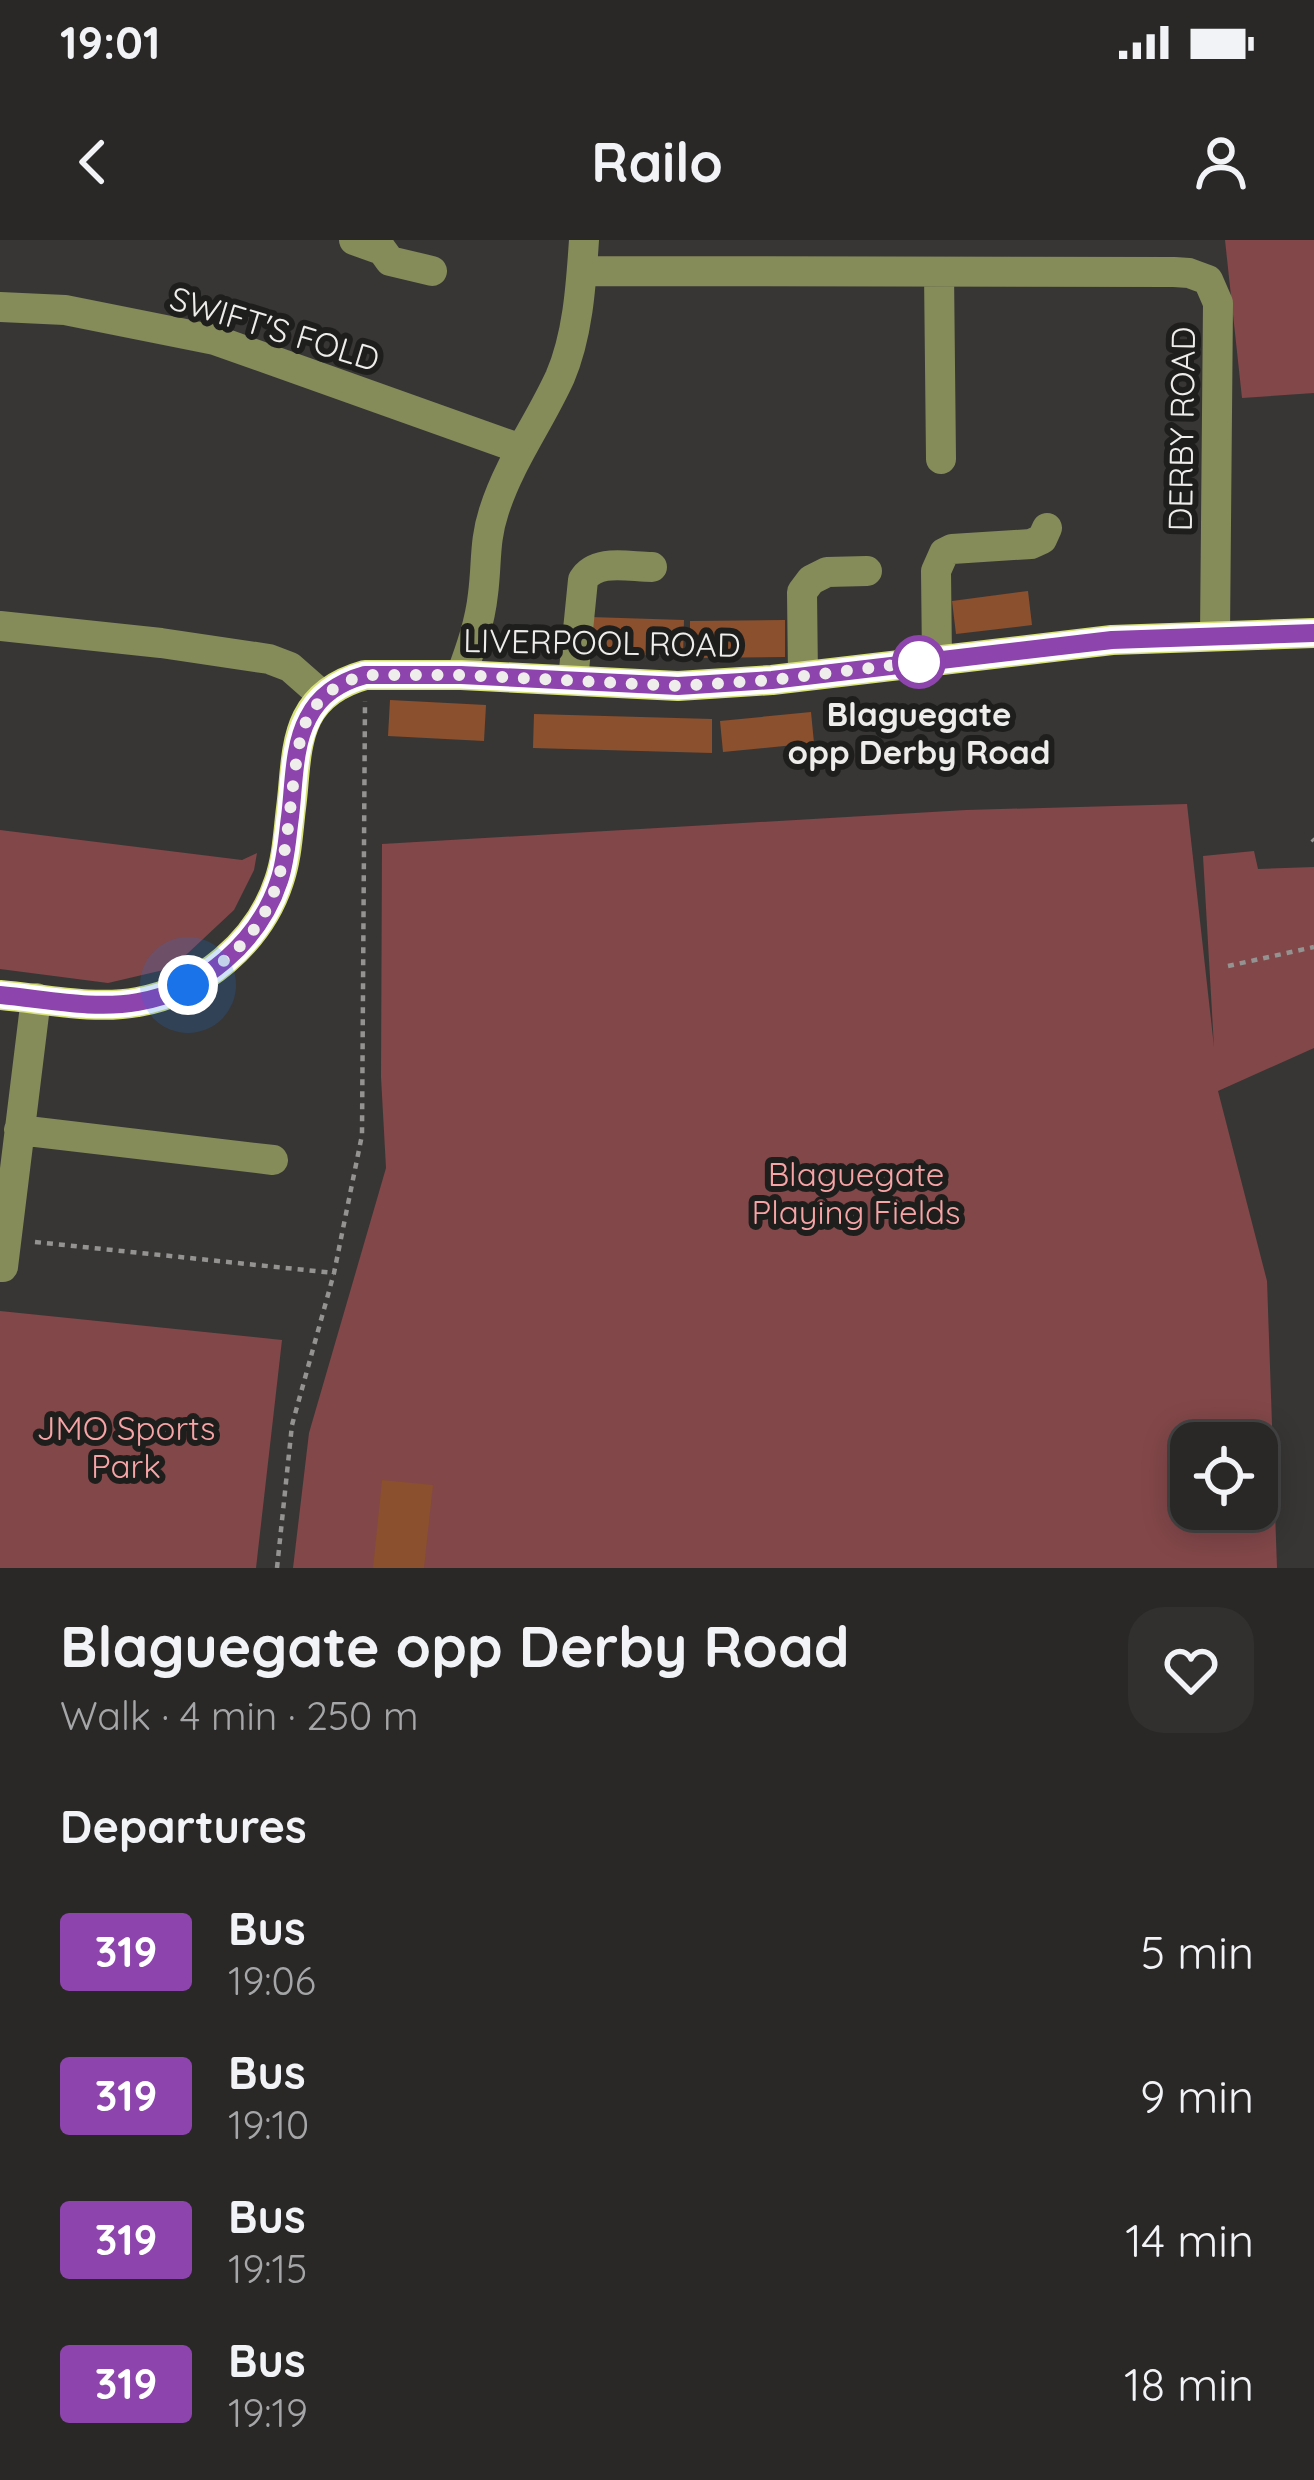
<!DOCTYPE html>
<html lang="en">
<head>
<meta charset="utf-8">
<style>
	body { margin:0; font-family:Quicksand,sans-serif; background:#31302f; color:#f1f3f6; height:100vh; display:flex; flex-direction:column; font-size:45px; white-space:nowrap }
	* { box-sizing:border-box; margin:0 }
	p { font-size:39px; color:#a5a6a7 }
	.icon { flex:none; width:66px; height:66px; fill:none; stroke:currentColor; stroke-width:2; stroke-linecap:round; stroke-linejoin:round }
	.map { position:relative; height:1328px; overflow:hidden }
	.sheet { display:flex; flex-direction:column; background:#292827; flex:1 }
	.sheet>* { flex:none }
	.badge { padding:0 24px; border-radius:9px; font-size:42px; line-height:78px }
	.fabs { position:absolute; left:1170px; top:1182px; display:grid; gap:24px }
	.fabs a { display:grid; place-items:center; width:108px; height:108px; border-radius:24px; background:#292827; box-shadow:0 6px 30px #0003,0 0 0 3px #454444; font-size:60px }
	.you { position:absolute; width:60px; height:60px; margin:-30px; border:9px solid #fff; border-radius:50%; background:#1a73e8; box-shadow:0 0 0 18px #1a73e833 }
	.map>.badge { position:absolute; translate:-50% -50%; box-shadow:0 0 0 6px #fff }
	h2 { padding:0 60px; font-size:45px; line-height:108px }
	.round { display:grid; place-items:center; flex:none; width:126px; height:126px; border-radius:36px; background:#31302f }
	.summary { display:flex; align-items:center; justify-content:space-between; height:204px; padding:0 60px }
	h1 { font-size:57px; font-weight:700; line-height:90px }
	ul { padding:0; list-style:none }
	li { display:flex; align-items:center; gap:36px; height:144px; padding:0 60px }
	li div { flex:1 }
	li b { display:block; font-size:45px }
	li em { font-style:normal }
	li .badge { min-width:132px; font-weight:700; text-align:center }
	.status { display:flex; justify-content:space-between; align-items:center; height:84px; padding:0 60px; background:#292827; direction:ltr }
	.status svg { height:33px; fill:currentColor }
	header { display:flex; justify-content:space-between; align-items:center; height:156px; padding:0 60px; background:#292827; font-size:54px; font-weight:700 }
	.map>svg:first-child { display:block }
	.green { fill:#824749; fill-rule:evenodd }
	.building { fill:#8b502d }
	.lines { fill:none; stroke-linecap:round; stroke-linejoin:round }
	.path { stroke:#949391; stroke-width:4.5; stroke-dasharray:6 6; stroke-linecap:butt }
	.minor { stroke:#868b5a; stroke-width:30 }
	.major { stroke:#d5e077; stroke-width:30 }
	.line-casing { stroke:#fff; stroke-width:27 }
	.line { stroke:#8e44ad; stroke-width:18 }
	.walk { stroke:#eeedeb; stroke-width:12; stroke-dasharray:0 21.6 }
	.stop-dot { fill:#fff; stroke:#8e44ad; stroke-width:6 }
	.labels { text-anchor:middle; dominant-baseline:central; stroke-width:12; stroke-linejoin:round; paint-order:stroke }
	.street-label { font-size:33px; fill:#eeedeb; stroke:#1e1e1d }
	.stop-label { font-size:33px; font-weight:bold; fill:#eeedeb; stroke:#1e1e1d }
	.park-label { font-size:33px; fill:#f7a4a6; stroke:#1e1e1d }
</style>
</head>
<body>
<div class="status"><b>19:01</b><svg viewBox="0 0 49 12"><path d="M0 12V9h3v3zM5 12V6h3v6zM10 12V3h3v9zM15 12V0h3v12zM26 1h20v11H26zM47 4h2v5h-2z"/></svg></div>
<header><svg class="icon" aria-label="back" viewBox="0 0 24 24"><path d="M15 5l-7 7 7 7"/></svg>Railo<svg class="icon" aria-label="person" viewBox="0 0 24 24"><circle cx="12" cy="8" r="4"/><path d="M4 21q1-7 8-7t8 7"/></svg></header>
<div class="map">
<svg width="1314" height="1328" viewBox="0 0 1314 1328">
	<rect width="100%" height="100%" fill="#373634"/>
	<path class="green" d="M1225,0H1314V153L1242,158Z
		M1187,564L1214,807L1203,616L1254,611L1258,629L1314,627V808L1218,851L1267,1041L1277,1328H293L309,1193L386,928L381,837L382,604L966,570ZM1191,1203H1257V1269H1191Z
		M0,590L242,620L257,613L254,630L234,670L172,728L108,743L0,729Z
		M0,1071L282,1100L256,1328H0Z"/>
	<path class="building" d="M1028,351L1032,385L956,394L952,361Z
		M590,377L684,380L683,416L589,414Z
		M785,380V417L690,418V381Z
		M390,460L486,465L484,501L388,496Z
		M811,472L814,503L723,512L720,481Z
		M534,474L712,479V513L533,508Z
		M382,1240L433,1245L424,1328H373Z"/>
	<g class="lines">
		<path class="path" d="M1312,599L1314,601
			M1228,726L1314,707
			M35,1002L334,1033
			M277,1328L292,1185L334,1033L362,895L365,461"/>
		<path class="minor" d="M354,0L382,10L390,21L432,31
			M582,31L1174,32L1189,33L1208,40L1218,63L1215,395
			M939,32L941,219
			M0,67L65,70L215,100L521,209
			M0,386L161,403L269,419L290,427L323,456
			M937,420L936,331L944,313L952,309L1031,304L1042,299L1047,288
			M461,435C471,408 480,382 483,354C487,324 484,301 494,271C509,223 539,183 560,137C578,95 581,45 584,0
			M803,436L802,352L811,340L827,332L867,331
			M573,440L583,340C596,318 629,327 652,327
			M19,890L273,920
			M0,1027H3L36,758"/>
		<path class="major" d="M0,755C45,759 94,770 138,762C201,751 259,702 279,641C287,618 288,593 291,568C295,539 294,504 307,478C319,454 340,442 365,435H461L678,446L772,440L1112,400L1314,393"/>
	</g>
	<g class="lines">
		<defs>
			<path id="line" d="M0,755C45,759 94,770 138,762C202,751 259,702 279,641C286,621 287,599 290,577C294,546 293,506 308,478C320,454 340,442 365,435H461L678,446L772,440L1112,400L1314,393"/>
		</defs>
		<use href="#line" class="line-casing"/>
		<use href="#line" class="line"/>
		<path class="walk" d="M188,745C304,679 278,601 302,491C314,460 333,444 365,435H461L678,446L772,440L919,422"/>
	</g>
	<circle class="stop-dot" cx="919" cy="422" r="24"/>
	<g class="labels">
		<g class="street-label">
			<text transform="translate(275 88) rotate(17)">SWIFT'S FOLD</text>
			<text transform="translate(1181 189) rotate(-89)">DERBY ROAD</text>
			<text transform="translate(602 402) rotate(1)">LIVERPOOL ROAD</text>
		</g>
		<g class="stop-label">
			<text x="919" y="473">Blaguegate<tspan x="919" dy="38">opp Derby Road</tspan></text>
		</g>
		<g class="park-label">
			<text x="856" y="933">Blaguegate<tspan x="856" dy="38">Playing Fields</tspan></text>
			<text x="126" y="1187">JMO Sports<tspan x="126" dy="38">Park</tspan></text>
		</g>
	</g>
</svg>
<div class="fabs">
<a><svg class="icon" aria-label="locate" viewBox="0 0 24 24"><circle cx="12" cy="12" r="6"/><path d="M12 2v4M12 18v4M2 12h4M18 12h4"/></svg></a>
</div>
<div class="you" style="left:188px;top:745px"></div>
</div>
<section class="sheet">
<div class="summary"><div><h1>Blaguegate opp Derby Road</h1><p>Walk · 4 min · 250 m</p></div><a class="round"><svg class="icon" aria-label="heart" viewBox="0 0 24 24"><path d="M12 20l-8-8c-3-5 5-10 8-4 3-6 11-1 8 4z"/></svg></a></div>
<h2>Departures</h2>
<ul>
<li><span class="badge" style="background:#8e44ad;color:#fff">319</span><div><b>Bus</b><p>19:06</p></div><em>5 min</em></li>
<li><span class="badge" style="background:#8e44ad;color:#fff">319</span><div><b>Bus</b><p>19:10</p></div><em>9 min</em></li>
<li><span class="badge" style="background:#8e44ad;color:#fff">319</span><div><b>Bus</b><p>19:15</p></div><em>14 min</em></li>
<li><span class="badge" style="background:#8e44ad;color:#fff">319</span><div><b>Bus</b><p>19:19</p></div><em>18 min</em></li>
</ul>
</section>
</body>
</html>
